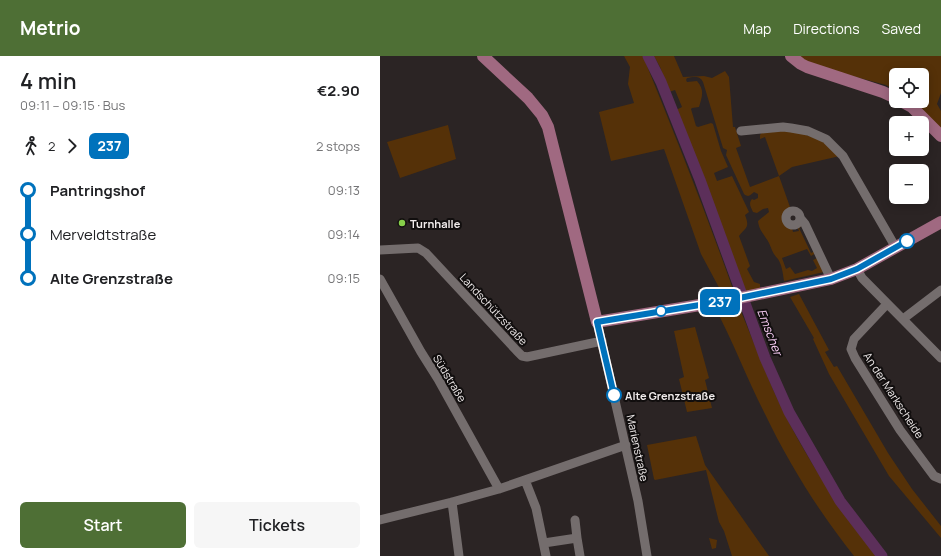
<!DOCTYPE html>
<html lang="en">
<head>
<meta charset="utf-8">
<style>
	body { margin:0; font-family:Manrope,sans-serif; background:#f6f6f6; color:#202124; height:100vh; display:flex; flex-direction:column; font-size:15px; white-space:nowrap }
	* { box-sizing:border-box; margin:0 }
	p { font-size:13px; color:#757577 }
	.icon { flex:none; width:22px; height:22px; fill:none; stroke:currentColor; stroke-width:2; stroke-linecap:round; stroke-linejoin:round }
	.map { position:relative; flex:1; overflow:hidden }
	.details { display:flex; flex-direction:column; background:#fff; width:380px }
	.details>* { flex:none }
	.badge { padding:0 8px; border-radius:6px; font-size:14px; line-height:26px }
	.buttons { position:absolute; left:509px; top:12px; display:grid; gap:8px }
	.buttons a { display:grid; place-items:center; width:40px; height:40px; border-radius:6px; background:#fff; box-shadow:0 2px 10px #0003; font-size:20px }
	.map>.badge { position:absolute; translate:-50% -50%; box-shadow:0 0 0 2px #fff }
	.legs { display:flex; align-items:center; gap:6px; height:44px; padding:0 20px; font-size:13px }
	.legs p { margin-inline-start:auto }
	.head { display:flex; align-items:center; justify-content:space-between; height:68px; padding:0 20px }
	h1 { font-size:22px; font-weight:600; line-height:30px }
	.primary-button { display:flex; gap:8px; margin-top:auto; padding:8px 20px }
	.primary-button a { flex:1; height:46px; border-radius:6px; background:#4e6f35; color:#fff; font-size:16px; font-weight:600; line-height:46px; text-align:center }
	.primary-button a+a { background:#f6f6f6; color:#202124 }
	ul { padding:0 20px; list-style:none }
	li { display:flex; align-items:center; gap:14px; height:44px; font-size:15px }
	li i { display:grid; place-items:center; width:6px; height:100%; margin:0 5px; background:currentColor }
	li i::after { content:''; width:10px; height:10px; margin:-5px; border:3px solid; border-radius:50%; background:#fff }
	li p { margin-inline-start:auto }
	li:first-child i { background:linear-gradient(#0000 50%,currentColor 0) }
	li:last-child i { background:linear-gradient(currentColor 50%,#0000 0) }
	header { display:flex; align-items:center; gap:24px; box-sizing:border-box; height:56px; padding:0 20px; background:#4e6f35; color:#fff }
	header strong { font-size:19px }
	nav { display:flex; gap:22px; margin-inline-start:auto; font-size:14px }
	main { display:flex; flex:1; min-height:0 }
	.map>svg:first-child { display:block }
	.green { fill:#553108 }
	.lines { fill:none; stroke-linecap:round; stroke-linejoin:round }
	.river { stroke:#5c2f5a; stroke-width:11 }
	.minor { stroke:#746d6d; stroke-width:9 }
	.major { stroke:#a06981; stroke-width:12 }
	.line-1-casing { stroke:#fff; stroke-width:9 }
	.line-1 { stroke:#0072bc; stroke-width:6 }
	.poi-dot { fill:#87cf4a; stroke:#110e0e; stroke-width:1.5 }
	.stop-1-dot { fill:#fff; stroke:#0072bc; stroke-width:2 }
	.labels { text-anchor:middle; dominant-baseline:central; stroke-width:4; stroke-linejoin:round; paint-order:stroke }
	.poi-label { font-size:11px; font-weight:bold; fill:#f0ebeb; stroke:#110e0e; text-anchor:start }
	.street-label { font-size:11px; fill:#f0ebeb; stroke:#110e0e }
	.stop-label { font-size:11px; font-weight:bold; fill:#f0ebeb; stroke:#110e0e; text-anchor:start }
	.water-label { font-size:12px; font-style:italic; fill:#f9cdf5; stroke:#110e0e }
</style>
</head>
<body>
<header>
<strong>Metrio</strong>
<nav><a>Map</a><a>Directions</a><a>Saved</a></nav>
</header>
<main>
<section class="details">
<div class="head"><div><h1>4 min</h1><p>09:11 – 09:15 · Bus</p></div><b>€2.90</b></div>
<div class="legs"><svg class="icon" aria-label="walk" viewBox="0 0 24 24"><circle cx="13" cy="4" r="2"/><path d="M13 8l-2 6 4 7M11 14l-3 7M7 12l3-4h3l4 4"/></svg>2<svg class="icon" aria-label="forward" viewBox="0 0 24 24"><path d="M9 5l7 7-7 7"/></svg><b class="badge" style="background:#0072bc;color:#fff">237</b><p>2 stops</p></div>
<ul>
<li><i style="color:#0072bc"></i><b>Pantringshof</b><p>09:13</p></li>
<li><i style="color:#0072bc"></i><span>Merveldtstraße</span><p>09:14</p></li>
<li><i style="color:#0072bc"></i><b>Alte Grenzstraße</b><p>09:15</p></li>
</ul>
<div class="primary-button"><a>Start</a><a>Tickets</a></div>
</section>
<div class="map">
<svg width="561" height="500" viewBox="0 0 561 500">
	<rect width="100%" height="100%" fill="#2b2424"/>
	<path class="green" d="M244,0H263C295,79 327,159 355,239H343L321,198L284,93L231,105L219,56L254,47L248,28L250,11Z
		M274,0H294L303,21L324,20L332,22L345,15L349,21L353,71H355L361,90L356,92L370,131L399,120L385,81L380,83V79L382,76L413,74L445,86L460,100L412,111L399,120L410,151L403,158C402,165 405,170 412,172L413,176L419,175L417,170H422L419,172L431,197L435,195L436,197L431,200L427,193L402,202L406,213L410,211L415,218L428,214L432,215L437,212L433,204L439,201L444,216L404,225C403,218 402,209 398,203C393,198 392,194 389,187C385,179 379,175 378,165L389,156L388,152L383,153L377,157L373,156C371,151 368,148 372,143L374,144L378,142V138L374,136C370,139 369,142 364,138L346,99L347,94L343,92L323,26C320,19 313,21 307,22L306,24L307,26L317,25C325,34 322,41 319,51L312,52L311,53L316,70L318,71L331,67L333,68L341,95L348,111L334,117L337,125L352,120L369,156L365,159C370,172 366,171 359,180L370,210L367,213L374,226L380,228V233L364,238L296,54L302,51L295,34L289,36L280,11Z
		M415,0H561V37L557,48L561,55V74L532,45H542V19H516V35L506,29L442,12Z
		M68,69L76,103L20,122L7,86Z
		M419,238L449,294L445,296L454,311L457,310L508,397L532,433L561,470V482L509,420L449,318L433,283L434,282L410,241Z
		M357,246C370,277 382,308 395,338C422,397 458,450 497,500H474C439,456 409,408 385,358C367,323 353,285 334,250Z
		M315,271L329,322L325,324L332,352L307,356L299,323L304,321L294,275Z
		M316,380L325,409L389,500H352L344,475L339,466L326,414L275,424L274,423L267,389Z
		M329,482L337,484L336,492L332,493Z"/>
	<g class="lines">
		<path class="river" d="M268,0L281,26L320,124L385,302L409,356L460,445L502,500"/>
		<path class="minor" d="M361,75L403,71L411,72L428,75L446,83L463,100L516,192
			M406 162a7 7 0 1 1 14 0a7 7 0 1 1-14 0Z
			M420,162L425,168L451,223
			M0,194L38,192L46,197L137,295L142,300L147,301L222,285
			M477,213L482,222L561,302
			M0,223L41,296L58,323L119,433
			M507,248L474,283L471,293L475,302L520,374L554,420L561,423
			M523,263L561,234
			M217,266L258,445L267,500
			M145,424L156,452L166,500
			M72,446L79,500
			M0,464L72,446L119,433L246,389
			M195,464L197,482
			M164,487L197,482L200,500"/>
		<path class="major" d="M103,0L148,42L162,59L168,71L217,266L350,244L451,223L477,213L561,166
			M411,0L421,8L427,11L503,36L516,42
			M521,45L532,51L561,80"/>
	</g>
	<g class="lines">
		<defs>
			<path id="line-1" d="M234,339L217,266L350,244L451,223L477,213L527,185"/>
		</defs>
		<use href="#line-1" class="line-1-casing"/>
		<use href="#line-1" class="line-1"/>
	</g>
	<circle class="poi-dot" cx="22" cy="167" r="4"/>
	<g class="stop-1-dot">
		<circle cx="527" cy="185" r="7"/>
		<circle cx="281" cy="255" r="5"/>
		<circle cx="234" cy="339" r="7"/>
	</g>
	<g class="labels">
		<g class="poi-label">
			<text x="30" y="167">Turnhalle</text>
		</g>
		<g class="street-label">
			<text transform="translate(114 253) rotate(47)">Landschützstraße</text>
			<text transform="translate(70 322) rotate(59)">Südstraße</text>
			<text transform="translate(514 339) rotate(57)">An der Markscheide</text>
			<text transform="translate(258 392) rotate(78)">Marienstraße</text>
		</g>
		<g class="stop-label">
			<text x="245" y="339">Alte Grenzstraße</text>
		</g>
		<g class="water-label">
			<text transform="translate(390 276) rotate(69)">Emscher</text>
		</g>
	</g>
</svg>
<div class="buttons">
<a><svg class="icon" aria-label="locate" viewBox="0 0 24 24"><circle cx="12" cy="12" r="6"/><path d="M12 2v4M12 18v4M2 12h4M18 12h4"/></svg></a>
<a>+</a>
<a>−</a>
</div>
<b class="badge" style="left:340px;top:246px;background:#0072bc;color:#fff">237</b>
</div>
</main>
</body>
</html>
